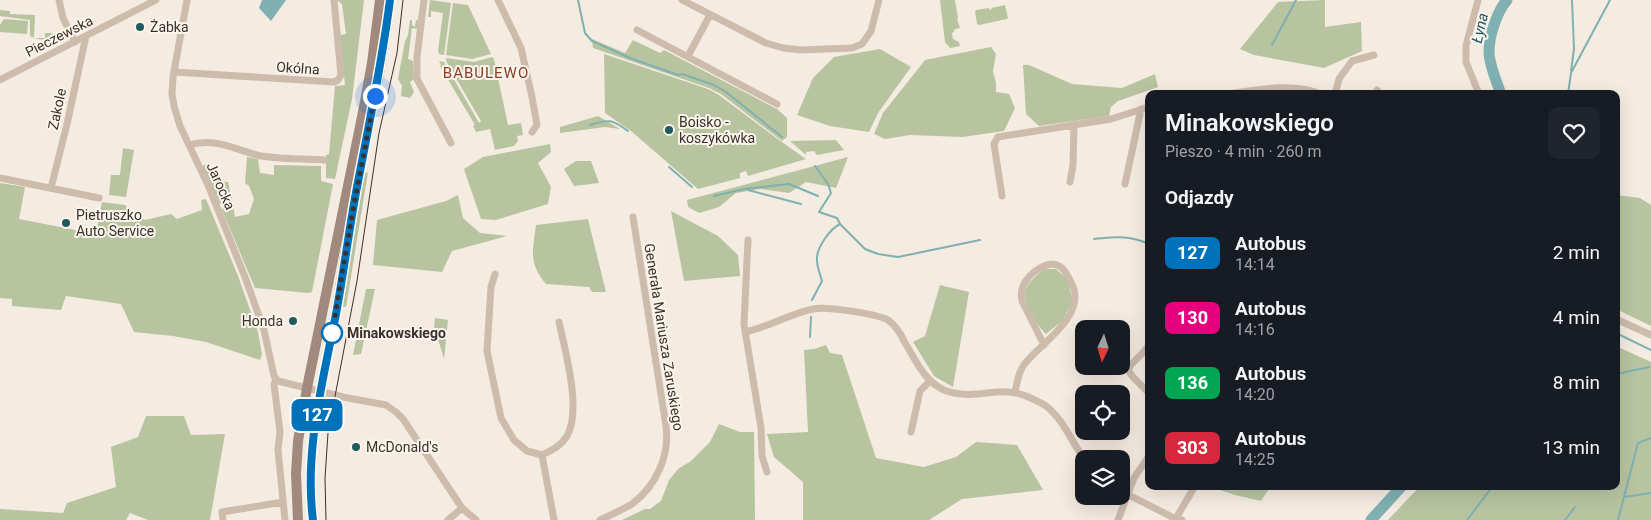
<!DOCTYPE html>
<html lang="pl">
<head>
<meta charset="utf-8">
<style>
	body { margin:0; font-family:Roboto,sans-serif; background:#20242c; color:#f1f3f6; height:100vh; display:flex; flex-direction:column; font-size:19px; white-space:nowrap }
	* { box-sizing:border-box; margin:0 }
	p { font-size:16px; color:#9ea1a6 }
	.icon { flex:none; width:28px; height:28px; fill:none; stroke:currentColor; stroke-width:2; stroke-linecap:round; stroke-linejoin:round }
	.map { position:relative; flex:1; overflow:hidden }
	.sheet { position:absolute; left:1145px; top:90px; width:475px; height:400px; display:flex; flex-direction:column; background:#171b24; border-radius:10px; box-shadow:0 5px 20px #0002 }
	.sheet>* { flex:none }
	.badge { padding:0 10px; border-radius:8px; font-size:18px; line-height:32px }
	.needle { width:32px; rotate:184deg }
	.controls { position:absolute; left:1075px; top:320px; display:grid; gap:10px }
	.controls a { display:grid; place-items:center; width:55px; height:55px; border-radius:10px; background:#171b24; box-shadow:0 5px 20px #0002; font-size:25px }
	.you { position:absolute; width:25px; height:25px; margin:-12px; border:4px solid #fff; border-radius:50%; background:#1a73e8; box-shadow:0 0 0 8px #1a73e833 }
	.map>.badge { position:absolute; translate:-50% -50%; box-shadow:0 0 0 2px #fff }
	h2 { padding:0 20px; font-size:19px; line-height:45px }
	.round { display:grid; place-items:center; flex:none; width:52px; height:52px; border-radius:10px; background:#20242c }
	.head { display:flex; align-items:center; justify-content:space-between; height:85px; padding:0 20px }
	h1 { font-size:24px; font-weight:600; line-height:38px }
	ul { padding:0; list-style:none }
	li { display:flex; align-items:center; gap:15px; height:65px; padding:0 20px }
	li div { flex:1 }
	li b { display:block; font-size:19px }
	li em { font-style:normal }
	li .badge { min-width:55px; font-weight:700; text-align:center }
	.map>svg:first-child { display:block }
	.green { fill:#b8c4a0 }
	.water { fill:#7fb0b2 }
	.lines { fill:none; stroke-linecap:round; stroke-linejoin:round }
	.stream { stroke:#7fb0b2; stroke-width:2 }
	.river { stroke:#7fb0b2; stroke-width:11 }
	.minor { stroke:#cdbbac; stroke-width:7 }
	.secondary { stroke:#a18a7d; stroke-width:10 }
	.tram { stroke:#3b302b; stroke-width:1 }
	.line-casing { stroke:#fff; stroke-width:11 }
	.line { stroke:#0072bc; stroke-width:8 }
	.walk { stroke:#3b302b; stroke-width:5; stroke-dasharray:0 9 }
	.poi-dot { fill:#1f5a5e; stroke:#fbf5ee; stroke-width:2 }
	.stop-dot { fill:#fff; stroke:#0072bc; stroke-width:2.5 }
	.labels { text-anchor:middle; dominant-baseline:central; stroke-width:4; stroke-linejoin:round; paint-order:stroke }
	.poi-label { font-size:14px; fill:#3b302b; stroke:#fbf5ee; text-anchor:start }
	.street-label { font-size:14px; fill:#3b302b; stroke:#fbf5ee }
	.stop-label { font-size:14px; font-weight:bold; fill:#3b302b; stroke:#fbf5ee; text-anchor:start }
	.water-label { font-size:15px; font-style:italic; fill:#1f5a5e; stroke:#fbf5ee }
	.neighbourhood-label { font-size:15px; letter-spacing:1px; fill:#8c3b22; stroke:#fbf5ee }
</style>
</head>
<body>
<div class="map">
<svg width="1651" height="520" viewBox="0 0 1651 520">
	<rect width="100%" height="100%" fill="#f4ebe1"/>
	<path class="green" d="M337,0H364L352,99L335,179L326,178V155L329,154L335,86L345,85L340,35L346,34L342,4Z
		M430,0L451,3L444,55L439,54L438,51L443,13L431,11V17H428Z
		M940,0H955L958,18L957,19L960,28L955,29L952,34L953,39L959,42L960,46L950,48L945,42Z
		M1325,0V27L1361,22L1362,51L1324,68L1254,55L1240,49L1278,2Z
		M453,3L468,5L491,54L472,59L446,55Z
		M1005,5L1008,18L1007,19L979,25L977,24L975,12L976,10L989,8L990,10L992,9L991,8Z
		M0,10L10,11V14L35,15L34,38H45V33H52L51,37C42,41 39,40 30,36V20L0,16Z
		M4,19L28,21L27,34L0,32V25Z
		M410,20H412V25L415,27L416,20L419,21L418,29L412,28L408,59L413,61L414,79L410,82L414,92L410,98L401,96L402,86L398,79L405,41L408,35Z
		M592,39L625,53L633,40L660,53L664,50L777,109L787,118V137L782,141L721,94L709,88L593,48Z
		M991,47L996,54L993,71L996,83V92L1009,94L1015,108L1004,131L963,137L910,135L885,139L874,134L883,113L925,60Z
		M880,49L911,67L878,113L869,132L830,126L797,115L813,78L834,57Z
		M604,54L708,89L719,95L779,140L806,159L748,176L746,171L740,173V178L698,189L631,131L605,113Z
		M492,57L494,59L508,125L521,123L523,135L517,136L518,141L514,146L495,150L490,129L476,132L473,126L475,125L440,66L441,65L439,61L444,62L479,123L481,121L446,61V58L474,62Z
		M1023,65H1029L1072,84L1122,88L1155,74L1158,87L1118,101L1111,107L1109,116L1039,126L1026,114Z
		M598,116L620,129L605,127L560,133V127Z
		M836,140L844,150L817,155L814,151L806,152V155L790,141Z
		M550,144L551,152L538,163L551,187L548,204L496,220L481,219L464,169L483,157Z
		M123,148L134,150L126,197L109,195L111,175H120Z
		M247,157L258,159L260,173L274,175V165L321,166V181L333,184L312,292L308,293L255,288L222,210L223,207L233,206L235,217L249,214L254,199L249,186L245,183Z
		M848,157L836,188L806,182L789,193L760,189L736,193L719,207L699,213L688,207L687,200Z
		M576,161H591L599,183L574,186L564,169Z
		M208,163L215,181L228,182L232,200L219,204L202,166Z
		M368,172L346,307L341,306L358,202L364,174Z
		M0,183L25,187L19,219L96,234L102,202L125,205L132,212L145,220L171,214L177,219L202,210L201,200L206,199L238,276L258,332L262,354L260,360L206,342L173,336L134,332L121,304L66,296L61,310L12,306V299L0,298Z
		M458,195L463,218L480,233L507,236L452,251L442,272L373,265L377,220L446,201Z
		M1616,195L1640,198L1651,205V326L1616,309Z
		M671,211L718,236L738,255L740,276L684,281Z
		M588,219L606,292H592L589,287L546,284C528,263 533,250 536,225Z
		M1044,269H1056L1067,279L1073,301L1062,321L1046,334C1037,326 1021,301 1026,289C1029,281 1038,274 1044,269Z
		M940,285L969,292L953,387L934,376L913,342L925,336Z
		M366,289H375L361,354L353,355Z
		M435,318L448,320L444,359L434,326Z
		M826,345L830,353L842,355L876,458L924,467L956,457L976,442L1017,445L1043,490L962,499L929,520H803V482L774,457L767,434L808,432L804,350L814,349Z
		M1616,346L1651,362V520H1388L1420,486H1616Z
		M146,416H184L191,435L225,434L210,520H148L130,513L126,520H0V509L63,513L67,503L116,487L111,447L138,437Z
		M719,424L740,432H754L755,520H622L645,509H650L661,501L669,480L678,469L691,461L710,442Z
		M1216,486H1271L1261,501L1235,495L1217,489Z"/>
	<path class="water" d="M262,0H286L271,21L259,8Z"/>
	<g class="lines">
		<path class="stream" d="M578,0L585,33L592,41L630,58L678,75L682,74L714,85L726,92L782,137
			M1272,45L1296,0
			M1571,71L1574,49L1572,0
			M1568,94L1571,73L1610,0
			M590,125C609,119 612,119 628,131
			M815,166L828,184L831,193L819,212L837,218L840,224L865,249L878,254L898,257L980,240
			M669,167L692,187
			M748,190L801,204
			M714,196L744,189L789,184L818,196
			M1094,239C1116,237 1129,235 1149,244
			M812,300L822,281C820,274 816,265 817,257C818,246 830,229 840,224
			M1616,333L1651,350
			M810,337L811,317
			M1616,374L1649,367
			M1624,497L1651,493
			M1467,520L1493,486
			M1565,520L1575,507
			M1618,520L1638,443L1651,438"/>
		<path class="river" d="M1501,94C1497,83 1492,71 1490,60C1486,43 1496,13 1507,0
			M1371,520L1402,486"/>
		<path class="minor" d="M59,0L63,18L75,42
			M187,0L173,77L172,94L174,106L180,126L208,185L245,277L264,330L274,376L278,381L290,384L343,397L386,405L396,412L403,419L462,508
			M424,0L417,57V79L451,143
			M498,0L521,48L532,97L537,125L532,132
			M682,0L766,43L783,48L801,50L852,48L862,44L871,31L879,0
			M1478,0L1466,46V62L1479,94
			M637,30L777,104
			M688,56L710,15
			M174,72L334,82L338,80L341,75L334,0
			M0,80L156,0
			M1228,94C1255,90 1295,82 1320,94
			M1335,94L1339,79L1352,61L1374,55
			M1374,94L1377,90
			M189,145C217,137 235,150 261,156C281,159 303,159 324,160
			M0,178L99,198
			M1070,182L1073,165L1074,125
			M1125,184L1141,109
			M51,188L67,124L86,36
			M1002,196L994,144L998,137L1111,119L1149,107
			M748,240L744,324L761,428L762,456L767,472
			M495,274L491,287L487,351L501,418L514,440L527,451L542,455L554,520
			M1616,319L1651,335
			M745,332C769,327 789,314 813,309C826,306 877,314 888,320C896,326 900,332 904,341C915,359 924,381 944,390C961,397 979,394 996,392C1007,391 1016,392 1026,396C1033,399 1040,402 1046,406C1063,419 1072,442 1084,459
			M1149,345C1129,373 1116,362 1149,393
			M276,379L274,384L280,432L278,450L285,520
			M1015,392C1017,383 1018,374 1023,366C1039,344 1082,320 1074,289C1071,282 1068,275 1063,269C1050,256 1029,273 1023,286C1021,291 1021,296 1022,301L1044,345
			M911,432L920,391L930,381
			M542,455C552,450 561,446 567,436C582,410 565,350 559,322
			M1121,491L1172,517L1182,520
			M223,520L222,512L283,502
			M448,520L462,508L476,520
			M600,520C611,515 622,510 632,504C656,486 670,456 666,426L633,217
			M1118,520L1134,478L1149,456
			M1175,520L1195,486"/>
		<path class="secondary" d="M298,520L296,474L298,441L307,388L364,107L372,63L380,0
			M313,520C304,452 323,384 335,317C342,279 347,240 354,201C367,134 382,68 390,0"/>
		<path class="tram" d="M326,520L325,478L328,433L357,281L379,133L397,53L403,0"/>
	</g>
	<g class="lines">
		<defs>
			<path id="line" d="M313,520C304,451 323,381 336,314C344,271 349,229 357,187C369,124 382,63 390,0"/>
		</defs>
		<use href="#line" class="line-casing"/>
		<use href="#line" class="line"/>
		<path class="walk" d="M332,333L354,204L375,96"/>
	</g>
	<g class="poi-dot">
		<circle cx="140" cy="27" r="5"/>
		<circle cx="669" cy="130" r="5"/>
		<circle cx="66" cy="223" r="5"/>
		<circle cx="293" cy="321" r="5"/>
		<circle cx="356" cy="447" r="5"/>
	</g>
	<circle class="stop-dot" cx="332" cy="333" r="10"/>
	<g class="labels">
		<g class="poi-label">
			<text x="150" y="27">Żabka</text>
			<text x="679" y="122">Boisko -<tspan x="679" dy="16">koszykówka</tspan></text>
			<text x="76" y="215">Pietruszko<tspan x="76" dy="16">Auto Service</tspan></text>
			<text x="283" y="321" text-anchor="end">Honda</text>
			<text x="366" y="447">McDonald's</text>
		</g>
		<g class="street-label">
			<text transform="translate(59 36) rotate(-27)">Pieczewska</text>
			<text transform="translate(298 68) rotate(4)">Okólna</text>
			<text transform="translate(57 109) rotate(-78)">Zakole</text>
			<text transform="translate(221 186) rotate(66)">Jarocka</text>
			<text transform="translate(664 337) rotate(81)">Generała Mariusza Zaruskiego</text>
		</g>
		<g class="stop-label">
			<text x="347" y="333">Minakowskiego</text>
		</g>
		<g class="water-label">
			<text transform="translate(1480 28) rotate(-77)">Łyna</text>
		</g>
		<g class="neighbourhood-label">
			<text x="486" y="73">BABULEWO</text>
		</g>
	</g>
</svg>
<div class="controls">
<a><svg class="needle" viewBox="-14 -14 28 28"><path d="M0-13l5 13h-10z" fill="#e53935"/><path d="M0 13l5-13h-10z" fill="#9ea1a6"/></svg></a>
<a><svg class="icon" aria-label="locate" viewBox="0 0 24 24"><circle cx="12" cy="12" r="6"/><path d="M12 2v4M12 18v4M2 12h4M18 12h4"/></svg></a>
<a><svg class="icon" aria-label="layers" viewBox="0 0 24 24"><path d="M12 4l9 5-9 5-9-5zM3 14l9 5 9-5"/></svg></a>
</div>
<div class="you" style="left:375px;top:96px"></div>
<b class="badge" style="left:317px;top:415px;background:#0072bc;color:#fff">127</b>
<section class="sheet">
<div class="head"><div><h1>Minakowskiego</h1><p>Pieszo · 4 min · 260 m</p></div><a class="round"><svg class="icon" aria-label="heart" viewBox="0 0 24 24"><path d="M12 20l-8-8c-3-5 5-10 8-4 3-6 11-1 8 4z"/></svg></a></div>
<h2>Odjazdy</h2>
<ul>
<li><span class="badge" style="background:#0072bc;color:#fff">127</span><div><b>Autobus</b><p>14:14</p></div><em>2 min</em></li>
<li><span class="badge" style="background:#e6007e;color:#fff">130</span><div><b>Autobus</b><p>14:16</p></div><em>4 min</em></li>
<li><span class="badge" style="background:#00a651;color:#fff">136</span><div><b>Autobus</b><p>14:20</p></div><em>8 min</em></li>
<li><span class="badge" style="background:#d7263d;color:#fff">303</span><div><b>Autobus</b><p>14:25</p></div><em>13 min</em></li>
</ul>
</section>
</div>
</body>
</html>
